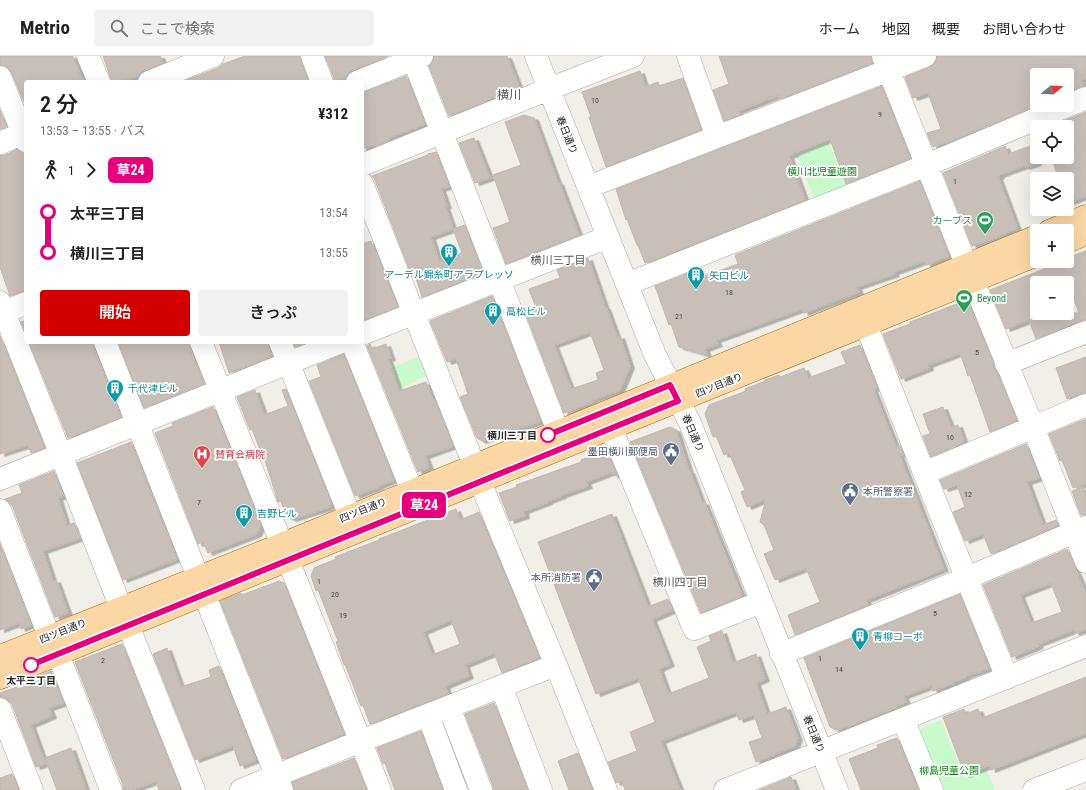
<!DOCTYPE html>
<html lang="ja">
<head>
<meta charset="utf-8">
<style>
	body { margin:0; font-family:"Roboto Condensed","Noto Sans JP",sans-serif; background:#f2f2f2; color:#222; height:100vh; display:flex; flex-direction:column; font-size:15px; white-space:nowrap }
	* { box-sizing:border-box; margin:0 }
	p { font-size:13px; color:#767676 }
	.icon { flex:none; width:22px; height:22px; fill:none; stroke:currentColor; stroke-width:2; stroke-linecap:round; stroke-linejoin:round }
	.map { position:relative; flex:1; overflow:hidden }
	.drawer { position:absolute; left:24px; top:24px; width:340px; height:264px; display:flex; flex-direction:column; background:#fff; border-radius:4px; box-shadow:0 4px 16px #0002 }
	.drawer>* { flex:none }
	.badge { padding:0 8px; border-radius:6px; font-size:14px; line-height:26px }
	.needle { width:26px; rotate:72deg }
	.controls { position:absolute; left:1030px; top:12px; display:grid; gap:8px }
	.controls a { display:grid; place-items:center; width:44px; height:44px; border-radius:4px; background:#fff; box-shadow:0 4px 16px #0002; font-size:20px }
	.map>.badge { position:absolute; translate:-50% -50%; box-shadow:0 0 0 2px #fff }
	.legs { display:flex; align-items:center; gap:6px; height:44px; padding:0 16px; font-size:13px }
	.legs p { margin-inline-start:auto }
	.headline { display:flex; align-items:center; justify-content:space-between; height:68px; padding:0 16px }
	h1 { font-size:22px; font-weight:600; line-height:30px }
	.action { display:flex; gap:8px; margin-top:auto; padding:8px 16px }
	.action a { flex:1; height:46px; border-radius:4px; background:#d40000; color:#fff; font-size:16px; font-weight:600; line-height:46px; text-align:center }
	.action a+a { background:#f2f2f2; color:#222 }
	ul { padding:0 16px; list-style:none }
	li { display:flex; align-items:center; gap:14px; height:40px; font-size:15px }
	li i { display:grid; place-items:center; width:6px; height:100%; margin:0 5px; background:currentColor }
	li i::after { content:''; width:10px; height:10px; margin:-5px; border:3px solid; border-radius:50%; background:#fff }
	li p { margin-inline-start:auto }
	li:first-child i { background:linear-gradient(#0000 50%,currentColor 0) }
	li:last-child i { background:linear-gradient(currentColor 50%,#0000 0) }
	header { display:flex; align-items:center; gap:24px; box-sizing:border-box; height:56px; padding:0 20px; background:#fff; border-bottom:1px solid #e0e0e0 }
	header strong { font-size:19px }
	nav { display:flex; gap:22px; margin-inline-start:auto; font-size:14px }
	.search { width:280px; height:36px; background:#f2f2f2; display:flex; align-items:center; gap:10px; box-sizing:border-box; padding:0 14px; border-radius:4px; color:#767676; font-size:15px }
	.map>svg:first-child { display:block }
	.park { fill:#c8facc }
	.building { fill:#c7bfb8; stroke:#c4b6ab; fill-rule:evenodd; filter:url(#shadow) }
	.lines { fill:none; stroke-linecap:round; stroke-linejoin:round }
	.minor-casing { stroke:#a9a9a9; stroke-width:23 }
	.major-casing { stroke:#a06b00; stroke-width:23 }
	.minor { stroke:#fff; stroke-width:22 }
	.major { stroke:#fcd6a4; stroke-width:22 }
	.line-1-casing { stroke:#fff; stroke-width:9 }
	.line-1 { stroke:#e6007e; stroke-width:6 }
	.stop-1-dot { fill:#fff; stroke:#e6007e; stroke-width:2 }
	.labels { text-anchor:middle; dominant-baseline:central; stroke-width:3.5; stroke-linejoin:round; paint-order:stroke }
	.number-label { font-size:8px; fill:#4b4948 }
	.street-label { font-size:10px; fill:#222; stroke:#fff }
	.park-label { font-size:10px; fill:#0c8416; stroke:#fff }
	.leisure-label { font-size:10px; fill:#27864d; stroke:#fff; text-anchor:end }
	.culture-label { font-size:10px; fill:#0d838f; stroke:#fff; text-anchor:start }
	.stop-label { font-size:10px; font-weight:bold; fill:#222; stroke:#fff; text-anchor:end }
	.service-label { font-size:10px; fill:#4e5e75; stroke:#fff; text-anchor:end }
	.health-label { font-size:10px; fill:#be3a42; stroke:#fff; text-anchor:start }
	.neighbourhood-label { font-size:11px; fill:#555; stroke:#fff }
	.quarter-label { font-size:12px; fill:#555; stroke:#fff }
</style>
</head>
<body>
<header>
<strong>Metrio</strong>
<div class="search"><svg class="icon" aria-label="search" viewBox="0 0 24 24"><circle cx="10" cy="10" r="6"/><path d="M15 15l6 6"/></svg>ここで検索</div>
<nav><a>ホーム</a><a>地図</a><a>概要</a><a>お問い合わせ</a></nav>
</header>
<div class="map">
<svg width="1086" height="734" viewBox="0 0 1086 734">
	<defs>
		<filter id="shadow"><feDropShadow dx="4.5" dy="2.5" stdDeviation="0" flood-color="#0004"/></filter>
	</defs>
	<rect width="100%" height="100%" fill="#f2efe9"/>
	<path class="park" d="M829,87L847,130L815,144L797,100Z
		M418,301L426,320L401,332L393,311Z
		M941,664L964,721L986,713L995,734H943L919,673Z"/>
	<path class="building" d="M0,0H73L83,26H26V45L24,46L11,16L7,11L0,9Z
		M103,0H160L163,7L144,14L138,20L119,26H112Z
		M245,0H300V4L309,26H182L218,12L223,8Z
		M325,0H388L352,14L347,18L345,23L337,26H334V22Z
		M434,0H507L519,31L486,44V45L449,60L429,10L432,7Z
		M719,0H871L872,7L780,43L779,39L738,55L740,59L724,65L713,34L729,28Z
		M937,0H1086V22L1081,24L1083,30L1067,36V19H1037V49L946,87L945,86L933,91L927,77L941,73L928,37L913,42L905,21L930,11L935,7Z
		M640,15L645,31L658,26L659,30L683,22L701,74L606,111L589,61H591L582,36Z
		M406,20L425,68L388,82L389,84L376,90V88L362,93V37Z
		M882,30L910,102L846,128L830,83L794,97V98L789,100L805,144L645,207L638,189H637L627,163L626,164L616,133Z
		M0,54L7,71L0,73Z
		M1086,56V140L1067,147V123H1059L1051,101H1067V71H1049Z
		M524,59L534,62L558,127L559,126L566,145L579,179L506,208L493,172L510,166L493,119L521,109L505,66Z
		M1037,76V107L1025,111L1024,110L999,119L1000,120L998,121L1017,172L997,181L972,190L943,117L1005,90L1008,98L1033,89L1030,79Z
		M474,82L490,122L475,127L459,87Z
		M17,93L19,95L24,97L26,102V234L10,240L0,211V99H5Z
		M436,96L449,130L441,133L447,150H445L453,173L465,169L483,217L422,241L415,219L412,220L374,122L372,120L428,99V98ZM453,173L462,197L439,206L431,181Z
		M920,125L949,200L927,209L925,205L894,216L895,218L857,231L859,236L804,257L802,253L716,284L718,288L705,293L707,299L679,291L671,268L669,269L665,258L655,230L699,213L702,221L738,208L735,199Z
		M371,185L398,251L362,265V188Z
		M1086,195V264H1081L1036,283L1029,264L1006,273L990,234L1062,206L1061,205H1067V202ZM1037,227H1068L1079,257H1037Z
		M588,202L605,251H606L617,281L620,280L630,310L620,334L592,344L593,346L564,357L525,256L536,252L529,233L560,222L557,214ZM590,276L604,314L596,317L598,324L571,333L554,289Z
		M492,240L541,365L524,371V370L482,385L477,382L460,341L468,338L456,303L447,306L430,265Z
		M967,244L994,309L995,313L997,316L1017,364L990,376L970,319L968,320L960,297L928,309L929,312L901,323L883,278L910,268V266Z
		M26,264V277L21,266Z
		M0,280L45,392L31,397L28,389L0,398Z
		M29,286H93V291L121,361L68,382Z
		M118,286H188L195,308H196L204,328L144,352Z
		M219,286H268V291L272,300L229,317Z
		M293,286H307L295,291Z
		M370,288L372,293L386,288L391,302L388,303L399,335L426,326L433,344H435L453,390L425,400L429,411L418,416L367,290Z
		M860,289L877,332L873,333L896,391L900,389L903,399L899,398L944,513L866,544L868,549L795,579L788,559L820,546L806,512L775,524L764,498L774,494L764,469L760,466L766,443L747,451L741,436L745,434L735,411L729,397L724,399L716,380L713,381L705,358L709,349L746,335L745,333L765,325V324L779,319L780,321L804,312L808,322L846,308L841,296Z
		M344,298L394,424L379,430V431L355,440L309,325L321,321L317,309Z
		M1086,301V337H1081L1067,343L1056,312Z
		M286,333L332,448L329,449L330,451L292,463L286,460L281,445L278,446L263,398L262,399L252,373L250,374L237,341L255,334L264,359L288,350L282,334Z
		M213,351L261,469L257,478L208,497L203,486L198,488L155,377L173,370L172,367Z
		M943,351L951,371L958,369L964,386L931,401L923,380L930,378L923,358Z
		M1086,363V428L1073,432L1062,404L1060,405L1049,378Z
		M670,371L676,374L689,415H690L702,447L704,446L742,540L701,557L630,386Z
		M131,386L177,503L123,524L77,407Z
		M1026,388L1039,422L1027,426L1043,469L1056,464L1058,469L991,498L983,478L965,485L953,456L965,451L957,429L944,433L940,424Z
		M607,394L617,419L614,420L612,416L586,426L588,430L562,439V440L548,445V446L524,455L525,460L510,465L499,437L517,431L516,429L581,406V404Z
		M54,415L63,440L58,442L67,470L74,467L80,482L43,495L53,525L56,524L68,557L55,561L12,449L8,445L5,443L22,437L19,429Z
		M1083,431L1086,440V459H1081L1072,435Z
		M456,453L460,464L479,456L540,602L502,617L494,597L465,609L469,620L445,630L448,638L370,668L363,649L361,650L345,608L344,609L336,586L338,585L318,534L316,535L311,520L314,512L336,503L335,501L379,484V483ZM451,564L460,588L432,599L423,576Z
		M612,458L648,551L668,543L673,554L652,563L670,608L659,613L668,638L709,622L697,591L711,585L709,580L722,575L733,607L756,598L765,623L756,627L767,658L786,651L798,682L795,690L769,700V701L756,706L749,686L762,682L754,659L739,664L736,656L661,685L680,734H625L622,725L616,727L608,706L637,695L630,676L655,666L638,622L596,638L538,486Z
		M0,488L31,569L21,573L19,567L0,574Z
		M1067,493L1086,539V573L1075,577L1074,574L1038,588L1039,590L1012,601L983,529ZM1051,527L1062,556L1031,567L1020,539Z
		M279,525L284,527L344,678L283,703L220,545L241,537L242,539Z
		M960,538L989,612L966,620V621L954,626V627L933,635L931,630L904,640L906,646L896,649L897,651L838,674L830,671L804,602Z
		M122,588L181,734H159L156,725L132,734H123V729L75,606Z
		M167,592L181,631L211,621L209,614L219,610L256,704L240,710L233,690L195,704L153,598Z
		M51,615L64,647L49,652L52,660L31,669L45,708L36,711L12,648L7,643L0,641V637L17,631L18,633L43,623L41,619Z
		M1086,621V677L991,714L990,709L965,719L943,661L964,653L966,658L978,653L982,662Z
		M494,647L528,734H493V730L465,658Z
		M421,675L443,734H395L385,707L383,708L377,692Z
		M897,682L918,734H861L849,703L878,692L877,689Z
		M71,692L86,734H57L45,702Z
		M578,697L593,734H569L558,705Z
		M354,702L367,734H294L292,726Z
		M12,718L19,734H0V722Z
		M791,721L796,734H759Z"/>
	<g class="lines">
		<defs>
			<path id="minor" d="M88,0L99,26
				M312,0L322,26
				M412,0L558,375
				M536,0L655,299L690,367L837,734
				M688,0L717,81
				M883,0L966,208L1033,371L1086,506
				M0,21L26,85
				M149,26L213,0
				M357,26L422,0
				M0,87L26,76
				M362,109L549,33L633,0
				M362,127L474,409
				M588,131L925,0
				M627,228L927,109L1086,42
				M0,246L61,399L121,552
				M0,258L26,247
				M866,269L924,417L1007,622
				M362,278L608,181
				M105,286L198,521
				M201,286L380,734
				M280,286L350,460
				M352,286L412,435
				M1006,308L1086,276
				M611,372L694,573L761,546
				M924,417L1086,349
				M0,423L341,286
				M480,426L556,609L606,734
				M0,454L49,580
				M204,538L282,734
				M128,569L194,734
				M58,598L111,734
				M781,598L967,522L1086,471
				M501,630L541,734
				M449,651L481,734
				M0,653L32,734
				M428,659L456,734
				M903,663L932,734
				M241,734L361,685L556,609
				M725,734L1086,590
				M1034,734L1086,714"/>
			<path id="major" d="M1049,175L1086,160
				M1067,186L1086,178
				M0,600L282,488L1037,180
				M0,622L611,372L866,269L1037,199"/>
		</defs>
		<use href="#minor" class="minor-casing"/>
		<use href="#major" class="major-casing"/>
		<use href="#minor" class="minor"/>
		<use href="#major" class="major"/>
	</g>
	<g class="lines">
		<defs>
			<path id="line-1" d="M31,609L678,345L670,329L548,379"/>
		</defs>
		<use href="#line-1" class="line-1-casing"/>
		<use href="#line-1" class="line-1"/>
	</g>
	<defs>
		<symbol id="stadium-pin" viewBox="-11 -11 22 30"><path d="M0 17L-7.5 6A9.5 9.5 0 1 1 7.5 6Z" fill="#2e9e5b" stroke="#fff"/><path d="M0-5a6.5 5 0 1 0 0 10a6.5 5 0 1 0 0-10ZM-3.5-1.8h7v3.6h-7Z" fill="#fff"/></symbol>
		<symbol id="building-pin" viewBox="-11 -11 22 30"><path d="M0 17L-7.5 6A9.5 9.5 0 1 1 7.5 6Z" fill="#0f9aa8" stroke="#fff"/><path d="M-4-6H4V6H1V3H-1V6H-4ZM-2.5-4.3h1.7v1.8h-1.7ZM.8-4.3h1.7v1.8H.8ZM-2.5-1h1.7V.8h-1.7ZM.8-1h1.7V.8H.8Z" fill="#fff"/></symbol>
		<symbol id="civic-pin" viewBox="-11 -11 22 30"><path d="M0 17L-7.5 6A9.5 9.5 0 1 1 7.5 6Z" fill="#5c6f8a" stroke="#fff"/><path d="M-.6-6.5H3V-4.5H.6V-3L4-1V1h2V6H-6V1h2V-1L-.6-3ZM-1.2 2.5V6h2.4V2.5Z" fill="#fff"/></symbol>
		<symbol id="hospital-pin" viewBox="-11 -11 22 30"><path d="M0 17L-7.5 6A9.5 9.5 0 1 1 7.5 6Z" fill="#e0444e" stroke="#fff"/><path d="M-5-5h3v3.5h4V-5h3V5h-3V1.5h-4V5h-3Z" fill="#fff"/></symbol>
	</defs>
	<g fill-rule="evenodd">
		<use href="#stadium-pin" x="975" y="154" width="20" height="27"/>
		<use href="#building-pin" x="439" y="186" width="20" height="27"/>
		<use href="#building-pin" x="686" y="209" width="20" height="27"/>
		<use href="#stadium-pin" x="954" y="232" width="20" height="27"/>
		<use href="#building-pin" x="483" y="245" width="20" height="27"/>
		<use href="#building-pin" x="105" y="322" width="20" height="27"/>
		<use href="#civic-pin" x="661" y="385" width="20" height="27"/>
		<use href="#hospital-pin" x="192" y="388" width="20" height="27"/>
		<use href="#civic-pin" x="840" y="425" width="20" height="27"/>
		<use href="#building-pin" x="234" y="447" width="20" height="27"/>
		<use href="#civic-pin" x="584" y="511" width="20" height="27"/>
		<use href="#building-pin" x="850" y="570" width="20" height="27"/>
	</g>
	<g class="stop-1-dot">
		<circle cx="548" cy="379" r="7"/>
		<circle cx="31" cy="609" r="7"/>
	</g>
	<g class="labels">
		<g class="number-label">
			<text x="595" y="44">10</text>
			<text x="880" y="58">9</text>
			<text x="955" y="125">1</text>
			<text x="729" y="236">18</text>
			<text x="679" y="260">21</text>
			<text x="977" y="296">5</text>
			<text x="950" y="381">10</text>
			<text x="968" y="438">12</text>
			<text x="199" y="446">7</text>
			<text x="319" y="525">1</text>
			<text x="335" y="538">20</text>
			<text x="935" y="557">5</text>
			<text x="343" y="559">19</text>
			<text x="820" y="602">1</text>
			<text x="103" y="604">2</text>
			<text x="839" y="613">14</text>
		</g>
		<g class="street-label">
			<text transform="translate(567 79) rotate(68)">春日通り</text>
			<text transform="translate(719 329) rotate(-22)">四ツ目通り</text>
			<text transform="translate(693 377) rotate(67)">春日通り</text>
			<text transform="translate(363 454) rotate(-22)">四ツ目通り</text>
			<text transform="translate(63 575) rotate(-22)">四ツ目通り</text>
			<text transform="translate(814 678) rotate(68)">春日通り</text>
		</g>
		<g class="park-label">
			<text x="822" y="115">横川北児童遊園</text>
			<text x="949" y="714">柳島児童公園</text>
		</g>
		<g class="leisure-label">
			<text x="972" y="164">カーブス</text>
			<text x="977" y="242" text-anchor="start">Beyond</text>
		</g>
		<g class="culture-label">
			<text x="449" y="218" text-anchor="middle">アーデル錦糸町アラプレッソ</text>
			<text x="709" y="219">矢口ビル</text>
			<text x="506" y="255">高松ビル</text>
			<text x="128" y="332">千代津ビル</text>
			<text x="257" y="457">吉野ビル</text>
			<text x="873" y="580">青柳コーポ</text>
		</g>
		<g class="stop-label">
			<text x="537" y="379">横川三丁目</text>
			<text x="31" y="624" text-anchor="middle">太平三丁目</text>
		</g>
		<g class="service-label">
			<text x="658" y="395">墨田横川郵便局</text>
			<text x="863" y="435" text-anchor="start">本所警察署</text>
			<text x="581" y="521">本所消防署</text>
		</g>
		<g class="health-label">
			<text x="215" y="398">賛育会病院</text>
		</g>
		<g class="neighbourhood-label">
			<text x="558" y="204">横川三丁目</text>
			<text x="680" y="526">横川四丁目</text>
		</g>
		<g class="quarter-label">
			<text x="509" y="39">横川</text>
		</g>
	</g>
</svg>
<div class="controls">
<a><svg class="needle" viewBox="-14 -14 28 28"><path d="M0-13l5 13h-10z" fill="#e53935"/><path d="M0 13l5-13h-10z" fill="#767676"/></svg></a>
<a><svg class="icon" aria-label="locate" viewBox="0 0 24 24"><circle cx="12" cy="12" r="6"/><path d="M12 2v4M12 18v4M2 12h4M18 12h4"/></svg></a>
<a><svg class="icon" aria-label="layers" viewBox="0 0 24 24"><path d="M12 4l9 5-9 5-9-5zM3 14l9 5 9-5"/></svg></a>
<a>+</a>
<a>−</a>
</div>
<b class="badge" style="left:424px;top:449px;background:#e6007e;color:#fff">草24</b>
<section class="drawer">
<div class="headline"><div><h1>2 分</h1><p>13:53 – 13:55 · バス</p></div><b>¥312</b></div>
<div class="legs"><svg class="icon" aria-label="walk" viewBox="0 0 24 24"><circle cx="13" cy="4" r="2"/><path d="M13 8l-2 6 4 7M11 14l-3 7M7 12l3-4h3l4 4"/></svg>1<svg class="icon" aria-label="forward" viewBox="0 0 24 24"><path d="M9 5l7 7-7 7"/></svg><b class="badge" style="background:#e6007e;color:#fff">草24</b></div>
<ul>
<li><i style="color:#e6007e"></i><b>太平三丁目</b><p>13:54</p></li>
<li><i style="color:#e6007e"></i><b>横川三丁目</b><p>13:55</p></li>
</ul>
<div class="action"><a>開始</a><a>きっぷ</a></div>
</section>
</div>
</body>
</html>
